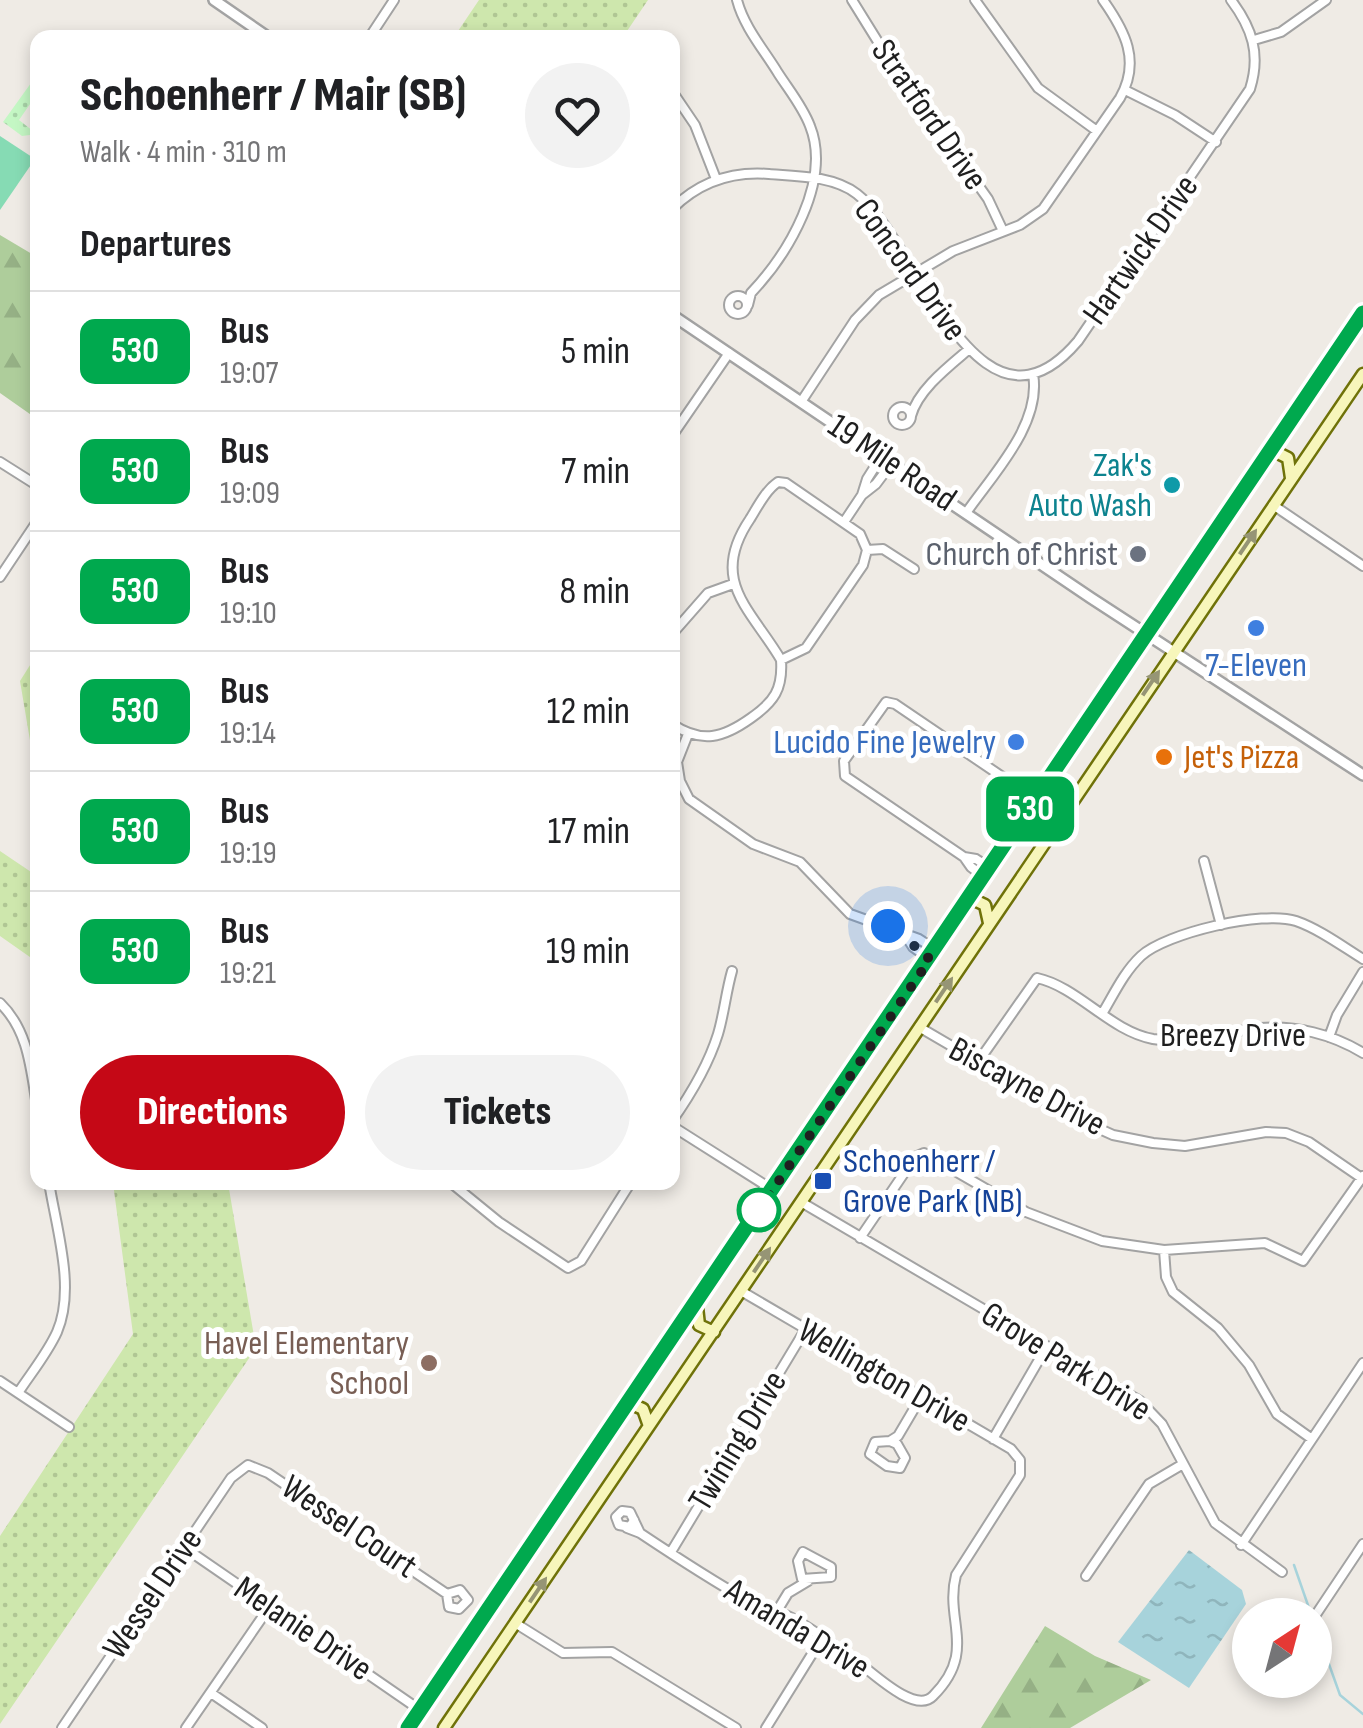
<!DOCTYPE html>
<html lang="en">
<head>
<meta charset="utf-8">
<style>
	body { margin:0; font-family:"Sofia Sans Condensed",sans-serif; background:#f2f2f2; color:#202124; height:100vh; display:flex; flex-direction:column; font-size:38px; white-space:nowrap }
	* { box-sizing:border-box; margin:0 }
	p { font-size:32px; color:#757577 }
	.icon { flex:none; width:55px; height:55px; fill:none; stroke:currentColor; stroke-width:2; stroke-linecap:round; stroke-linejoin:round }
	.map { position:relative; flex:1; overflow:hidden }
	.sheet { position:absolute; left:30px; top:30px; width:650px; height:1160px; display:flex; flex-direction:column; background:#fff; border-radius:20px; box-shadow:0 5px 15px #0003 }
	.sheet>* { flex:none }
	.badge { padding:0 20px; border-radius:15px; font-size:35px; line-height:65px }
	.needle { width:65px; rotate:36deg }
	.tools { position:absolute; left:1232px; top:1598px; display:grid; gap:20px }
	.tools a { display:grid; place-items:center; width:100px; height:100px; border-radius:50%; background:#fff; box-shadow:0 5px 15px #0003; font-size:50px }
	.you { position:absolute; width:50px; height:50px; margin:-25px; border:8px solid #fff; border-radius:50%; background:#1a73e8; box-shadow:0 0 0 15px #1a73e833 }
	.map>.badge { position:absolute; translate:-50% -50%; box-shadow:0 0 0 5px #fff }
	h2 { padding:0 50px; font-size:38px; line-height:90px }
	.round { display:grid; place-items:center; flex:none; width:105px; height:105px; border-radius:52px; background:#f2f2f2 }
	.head { display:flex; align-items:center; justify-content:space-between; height:170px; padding:0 50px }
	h1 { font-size:48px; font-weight:800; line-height:75px }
	.button { display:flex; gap:20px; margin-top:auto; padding:20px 50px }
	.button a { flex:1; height:115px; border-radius:60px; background:#c50816; color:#fff; font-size:40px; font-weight:800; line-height:115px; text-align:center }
	.button a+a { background:#f2f2f2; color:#202124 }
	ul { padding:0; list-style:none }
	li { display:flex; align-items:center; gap:30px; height:120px; padding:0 50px; border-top:2px solid #e0e0e0 }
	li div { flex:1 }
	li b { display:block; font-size:38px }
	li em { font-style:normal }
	li .badge { min-width:110px; font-weight:700; text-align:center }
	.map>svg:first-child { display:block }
	.grass { fill:url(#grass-dots) }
	.forest { fill:url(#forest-firs) }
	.park { fill:url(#park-dots) }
	.pitch { fill:#86dbb4 }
	.water { fill:url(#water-ripples) }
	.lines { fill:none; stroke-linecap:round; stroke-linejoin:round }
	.stream { stroke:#a7d3db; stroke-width:2.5 }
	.minor-casing { stroke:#a3a3a3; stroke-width:12 }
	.tertiary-casing { stroke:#a3a3a3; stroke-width:14 }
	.secondary-casing { stroke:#6f7209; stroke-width:15 }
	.minor { stroke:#fff; stroke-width:8 }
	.tertiary { stroke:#fff; stroke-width:9 }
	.secondary { stroke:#f7f6bb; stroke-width:10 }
	.oneway { fill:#969575 }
	.line-casing { stroke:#fff; stroke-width:22 }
	.line { stroke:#00a94e; stroke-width:15 }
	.walk { stroke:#1f1f1f; stroke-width:10; stroke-dasharray:0 18 }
	.culture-dot { fill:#0f9aa8; stroke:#fff; stroke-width:4 }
	.worship-dot { fill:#6b7280; stroke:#fff; stroke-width:4 }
	.shop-dot { fill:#3f7fe0; stroke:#fff; stroke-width:4 }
	.food-dot { fill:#e8710a; stroke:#fff; stroke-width:4 }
	.transit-dot { fill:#1a4fb4; stroke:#fff; stroke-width:4 }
	.stop-dot { fill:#fff; stroke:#00a94e; stroke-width:5 }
	.education-dot { fill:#8d6e63; stroke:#fff; stroke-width:4 }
	.labels { text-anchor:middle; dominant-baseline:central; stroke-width:10; stroke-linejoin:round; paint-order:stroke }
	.street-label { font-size:35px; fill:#1f1f1f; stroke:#fff }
	.culture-label { font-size:35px; fill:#0d838f; stroke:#fff; text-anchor:end }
	.worship-label { font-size:35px; fill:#5b616d; stroke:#fff; text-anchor:end }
	.shop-label { font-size:35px; fill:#366cbe; stroke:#fff }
	.food-label { font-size:35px; fill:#c56008; stroke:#fff; text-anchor:start }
	.transit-label { font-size:35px; fill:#164399; stroke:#fff; text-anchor:start }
	.education-label { font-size:35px; fill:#785e54; stroke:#fff; text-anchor:end }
</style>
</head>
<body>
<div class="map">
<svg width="1363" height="1728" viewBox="0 0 1363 1728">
	<defs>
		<pattern id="grass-dots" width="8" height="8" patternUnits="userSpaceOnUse" patternTransform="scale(2.5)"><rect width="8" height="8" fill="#cee7ad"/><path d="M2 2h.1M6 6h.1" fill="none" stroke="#b0c694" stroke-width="1.8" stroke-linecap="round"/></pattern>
		<pattern id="forest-firs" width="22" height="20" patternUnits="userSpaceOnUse" patternTransform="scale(2.5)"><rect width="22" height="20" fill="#aecd9b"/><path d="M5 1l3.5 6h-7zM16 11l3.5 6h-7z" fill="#95b085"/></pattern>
		<pattern id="park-dots" width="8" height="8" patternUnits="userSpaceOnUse" patternTransform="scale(2.5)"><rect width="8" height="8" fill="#c4f7c4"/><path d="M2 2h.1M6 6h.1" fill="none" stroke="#a8d3a8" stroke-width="1.8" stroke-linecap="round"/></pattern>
		<pattern id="water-ripples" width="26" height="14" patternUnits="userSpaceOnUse" patternTransform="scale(2.5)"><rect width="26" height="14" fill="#a7d3db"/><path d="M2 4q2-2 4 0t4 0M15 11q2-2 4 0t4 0" fill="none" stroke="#8fb5bc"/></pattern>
	</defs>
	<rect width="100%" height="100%" fill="#efebe5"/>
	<path class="grass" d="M479,0H648L623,37H454Z
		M37,654V782L20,681Z
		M0,851L37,876V962L0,936Z
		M113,1183H228L256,1348L0,1724V1536L133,1334Z"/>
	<path class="forest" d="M0,235L37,257V419L0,393Z
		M1045,1626L1095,1656L1151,1680L1070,1728H981Z"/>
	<path class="park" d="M31,83L37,88V94L19,120L33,131L30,135L22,136L3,122Z"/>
	<path class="pitch" d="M0,136L35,159L0,210Z"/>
	<path class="water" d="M1189,1550L1242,1590L1246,1604L1189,1688L1118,1642Z"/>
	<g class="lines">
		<path class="stream" d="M1294,1565L1310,1611
			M1315,1625L1340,1695L1363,1714"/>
		<defs>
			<path id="minor" d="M737,0C744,27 764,50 778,73C789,90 803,107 810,126C832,181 788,254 751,293L748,305
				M852,0L888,58L988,199L1003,231
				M975,0L1038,88L1097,131
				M369,38L394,0
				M1254,40L1281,32L1326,0
				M1125,90L1175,115L1216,142
				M672,91L695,125L716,179
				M672,209C699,182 731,171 769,174C797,176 834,176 857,194C917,240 978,459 1078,341L1250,89C1261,54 1252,28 1231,0
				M729 305a9 9 0 1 1 18 0a9 9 0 1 1-18 0Z
				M801,402L855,320L879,295L953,251L1020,225L1043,209L1120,98C1141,61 1125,31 1103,0
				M893 416a9 9 0 1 1 18 0a9 9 0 1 1-18 0Z
				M911,416C918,390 948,367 968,350
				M672,436L729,353
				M881,457L867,479L862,495L876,484L891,464
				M0,462L38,486
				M1273,505L1363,566
				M966,513C993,474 1042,424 1033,374
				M844,522L862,495
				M867,550L883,549L914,569
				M0,577L38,520
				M672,634L708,593L733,584
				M672,724C702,744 723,738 751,718C774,702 783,689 781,660C751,609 708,581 750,519C758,506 766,490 778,482L786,483L860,534L867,550L863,565L806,648L781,660
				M688,734L677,762L680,781L689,799L753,844L800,862L850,914L919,939L936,950
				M964,857L845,776L844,761L886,702L895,704L1007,780L1012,800L1028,811
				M1204,861L1221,925
				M984,877L971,867L964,857L976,859L990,868
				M906,936L913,947L930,959
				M0,1003C30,1032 31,1073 38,1112
				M1102,1014C1114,994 1124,972 1141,956C1166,933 1263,910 1296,921C1319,929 1342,946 1363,959
				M919,1027L1073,1117L1113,1135L1153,1143L1185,1146L1266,1132L1286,1133L1309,1142L1363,1179
				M1329,1037L1337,1015L1363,972
				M978,1062L1037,978C1078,987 1110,1031 1153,1039C1190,1045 1223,1032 1260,1028C1295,1025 1332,1034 1363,1053
				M672,1121C691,1094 708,1066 718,1034C724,1014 726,992 732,971
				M672,1126L773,1190
				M450,1182L499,1222L568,1268L581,1261L631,1182
				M801,1202L1140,1401L1162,1424L1215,1523L1282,1572
				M860,1238L915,1157L924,1153L1026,1212L1102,1241L1164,1250L1265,1243L1303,1261L1363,1176
				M1164,1250L1166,1277L1173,1292L1218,1328L1249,1365L1277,1414L1312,1439
				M0,1381L69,1427
				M18,1393C31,1373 47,1354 57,1332C76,1288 56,1228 49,1182
				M993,1439L1047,1346
				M890,1441L897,1444L905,1458L900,1468L887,1466L870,1454L875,1442Z
				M890,1441L898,1436L921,1397
				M634,1520L630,1527L619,1525L616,1517L622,1511L630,1512L640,1533
				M627,1528L640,1533C676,1557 713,1581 750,1602C760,1606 769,1608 779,1612C804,1622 827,1641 850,1656C867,1667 914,1716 933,1696C978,1651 944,1621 956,1575L1020,1475V1460L1011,1449L741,1291
				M1241,1545L1363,1363
				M185,1548L420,1710
				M671,1552L805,1330
				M803,1552L831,1567V1577L802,1579L798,1561Z
				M1086,1576L1149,1484L1183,1464
				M777,1611L788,1593L808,1581
				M1315,1616L1363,1544
				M515,1623L563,1653L612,1652L736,1728
				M1274,1689L1275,1680
				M211,1693L262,1728
				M62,1728L231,1478L248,1465L268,1473L447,1594L449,1607L459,1609L468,1600L460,1590L447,1594
				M186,1728L270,1606
				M766,1728L822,1638"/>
			<path id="tertiary" d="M214,0L269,38
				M672,315L1091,598L1363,775"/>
			<path id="secondary" d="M1272,450L1288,458L1291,478
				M1047,788L1048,802L1065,810
				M970,898L985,905L989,923
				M697,1307L699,1325L714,1332
				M629,1403L643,1409L649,1426
				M408,1728L1363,313
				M444,1728L1363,374"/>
		</defs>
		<use href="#minor" class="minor-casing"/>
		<use href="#tertiary" class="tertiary-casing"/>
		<use href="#secondary" class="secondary-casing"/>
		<use href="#minor" class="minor"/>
		<use href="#tertiary" class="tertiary"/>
		<use href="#secondary" class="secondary"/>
	</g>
	<defs><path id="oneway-solid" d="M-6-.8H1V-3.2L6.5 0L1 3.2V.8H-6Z" transform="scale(2.5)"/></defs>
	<g class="oneway">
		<use href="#oneway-solid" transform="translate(1248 542) rotate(-56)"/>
		<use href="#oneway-solid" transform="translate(1151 683) rotate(-56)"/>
		<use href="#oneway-solid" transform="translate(944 990) rotate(-56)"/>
		<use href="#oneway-solid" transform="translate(762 1260) rotate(-56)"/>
		<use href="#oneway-solid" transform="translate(538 1590) rotate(-56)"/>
	</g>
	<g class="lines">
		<defs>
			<path id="line" d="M408,1728L1363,313"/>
		</defs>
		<use href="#line" class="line-casing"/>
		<use href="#line" class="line"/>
		<path class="walk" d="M759,1210L930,959C914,948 905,934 888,926"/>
	</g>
	<circle class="culture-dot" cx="1172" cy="485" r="10"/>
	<circle class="worship-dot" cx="1138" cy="554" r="10"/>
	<g class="shop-dot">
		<circle cx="1256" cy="628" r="10"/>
		<circle cx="1016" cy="742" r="10"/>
	</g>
	<circle class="food-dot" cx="1164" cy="757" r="10"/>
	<rect class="transit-dot" x="813" y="1171" width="20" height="20" rx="5"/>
	<circle class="stop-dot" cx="759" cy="1210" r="20"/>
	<circle class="education-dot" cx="429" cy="1363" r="10"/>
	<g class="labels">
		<g class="street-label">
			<text transform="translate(929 115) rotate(55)">Stratford Drive</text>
			<text transform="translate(1141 250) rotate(-55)">Hartwick Drive</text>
			<text transform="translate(910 270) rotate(54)">Concord Drive</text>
			<text transform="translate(892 463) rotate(34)">19 Mile Road</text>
			<text x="1233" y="1035">Breezy Drive</text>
			<text transform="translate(1027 1087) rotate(28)">Biscayne Drive</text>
			<text transform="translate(1066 1362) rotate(32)">Grove Park Drive</text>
			<text transform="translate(884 1376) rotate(30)">Wellington Drive</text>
			<text transform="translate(738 1441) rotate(-59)">Twining Drive</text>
			<text transform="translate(349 1527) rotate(34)">Wessel Court</text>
			<text transform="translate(153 1594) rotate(-56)">Wessel Drive</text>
			<text transform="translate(303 1629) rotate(34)">Melanie Drive</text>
			<text transform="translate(797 1629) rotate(31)">Amanda Drive</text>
		</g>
		<g class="culture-label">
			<text x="1152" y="465">Zak's<tspan x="1152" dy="40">Auto Wash</tspan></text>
		</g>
		<g class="worship-label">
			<text x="1118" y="554">Church of Christ</text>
		</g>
		<g class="shop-label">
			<text x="1256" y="665">7-Eleven</text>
			<text x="996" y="742" text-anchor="end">Lucido Fine Jewelry</text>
		</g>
		<g class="food-label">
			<text x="1184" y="757">Jet's Pizza</text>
		</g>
		<g class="transit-label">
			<text x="843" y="1161">Schoenherr /<tspan x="843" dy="40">Grove Park (NB)</tspan></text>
		</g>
		<g class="education-label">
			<text x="409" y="1343">Havel Elementary<tspan x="409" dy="40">School</tspan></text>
		</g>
	</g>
</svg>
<div class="tools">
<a><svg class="needle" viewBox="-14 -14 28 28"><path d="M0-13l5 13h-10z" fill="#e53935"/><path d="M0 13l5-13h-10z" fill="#757577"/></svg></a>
</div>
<div class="you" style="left:888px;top:926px"></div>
<b class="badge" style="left:1030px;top:809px;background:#00a94e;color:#fff">530</b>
<section class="sheet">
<div class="head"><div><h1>Schoenherr / Mair (SB)</h1><p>Walk · 4 min · 310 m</p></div><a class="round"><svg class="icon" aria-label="heart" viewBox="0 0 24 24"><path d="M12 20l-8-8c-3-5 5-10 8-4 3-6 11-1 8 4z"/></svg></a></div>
<h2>Departures</h2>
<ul>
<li><span class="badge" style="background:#00a94e;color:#fff">530</span><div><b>Bus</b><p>19:07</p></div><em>5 min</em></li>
<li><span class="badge" style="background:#00a94e;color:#fff">530</span><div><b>Bus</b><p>19:09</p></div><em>7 min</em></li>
<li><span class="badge" style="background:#00a94e;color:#fff">530</span><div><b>Bus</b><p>19:10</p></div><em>8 min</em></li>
<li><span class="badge" style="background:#00a94e;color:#fff">530</span><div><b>Bus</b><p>19:14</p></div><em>12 min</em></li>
<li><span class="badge" style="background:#00a94e;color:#fff">530</span><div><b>Bus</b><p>19:19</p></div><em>17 min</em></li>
<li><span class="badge" style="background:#00a94e;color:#fff">530</span><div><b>Bus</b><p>19:21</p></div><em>19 min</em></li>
</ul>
<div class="button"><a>Directions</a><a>Tickets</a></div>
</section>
</div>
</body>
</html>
